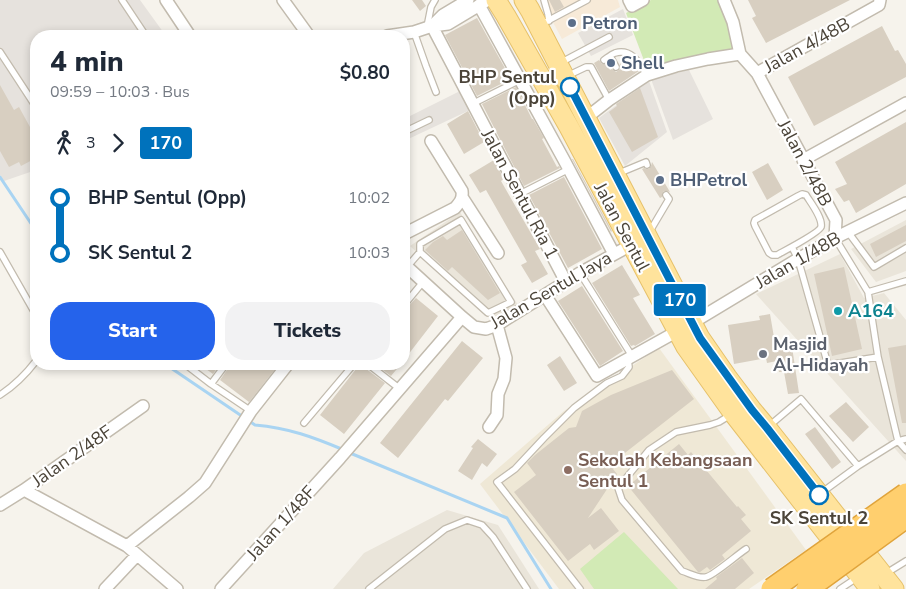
<!DOCTYPE html>
<html lang="en">
<head>
<meta charset="utf-8">
<style>
	body { margin:0; font-family:"Nunito Sans",sans-serif; background:#f2f2f3; color:#1f2937; height:100vh; display:flex; flex-direction:column; font-size:19px; white-space:nowrap }
	* { box-sizing:border-box; margin:0 }
	p { font-size:16px; color:#747a83 }
	.icon { flex:none; width:28px; height:28px; fill:none; stroke:currentColor; stroke-width:2; stroke-linecap:round; stroke-linejoin:round }
	.map { position:relative; flex:1; overflow:hidden }
	.drawer { position:absolute; left:30px; top:30px; width:380px; height:340px; display:flex; flex-direction:column; background:#fff; border-radius:20px; box-shadow:0 2px 8px #0003 }
	.drawer>* { flex:none }
	.badge { padding:0 10px; border-radius:4px; font-size:18px; line-height:32px }
	.map>.badge { position:absolute; translate:-50% -50%; box-shadow:0 0 0 2px #fff }
	.legs { display:flex; align-items:center; gap:8px; height:55px; padding:0 20px; font-size:16px }
	.legs p { margin-inline-start:auto }
	.summary { display:flex; align-items:center; justify-content:space-between; height:85px; padding:0 20px }
	h1 { font-size:28px; font-weight:800; line-height:38px }
	.primary-button { display:flex; gap:10px; margin-top:auto; padding:10px 20px }
	.primary-button a { flex:1; height:58px; border-radius:20px; background:#2563eb; color:#fff; font-size:20px; font-weight:800; line-height:58px; text-align:center }
	.primary-button a+a { background:#f2f2f3; color:#1f2937 }
	ul { padding:0 20px; list-style:none }
	li { display:flex; align-items:center; gap:18px; height:55px; font-size:19px }
	li i { display:grid; place-items:center; width:8px; height:100%; margin:0 6px; background:currentColor }
	li i::after { content:''; width:12px; height:12px; margin:-6px; border:4px solid; border-radius:50%; background:#fff }
	li p { margin-inline-start:auto }
	li:first-child i { background:linear-gradient(#0000 50%,currentColor 0) }
	li:last-child i { background:linear-gradient(currentColor 50%,#0000 0) }
	.map>svg:first-child { display:block }
	.residential { fill:#eae5da }
	.commercial { fill:#f7ead8 }
	.industrial { fill:#e6e2dd }
	.education { fill:#efe8d6 }
	.green { fill:#d2eab5 }
	.lines { fill:none; stroke-linecap:round; stroke-linejoin:round }
	.stream { stroke:#a9d4f2; stroke-width:3 }
	.building { fill:#d8cfc1 }
	.lane-casing { stroke:#c2bbae; stroke-width:8 }
	.street-casing { stroke:#c2bbae; stroke-width:14 }
	.primary-casing { stroke:#e6c16a; stroke-width:21 }
	.lane { stroke:#fff; stroke-width:5.5 }
	.street { stroke:#fff; stroke-width:11 }
	.primary { stroke:#ffe39c; stroke-width:19 }
	.highway-bridge-casing { stroke:#e0a43c; stroke-width:24; stroke-linecap:butt }
	.highway-bridge { stroke:#ffcf6e; stroke-width:21 }
	.line-1-casing { stroke:#fff; stroke-width:11 }
	.line-1 { stroke:#0072bc; stroke-width:8 }
	.service-dot { fill:#5c6f8a; stroke:#fff; stroke-width:2 }
	.stop-1-dot { fill:#fff; stroke:#0072bc; stroke-width:2.5 }
	.culture-dot { fill:#0f9aa8; stroke:#fff; stroke-width:2 }
	.worship-dot { fill:#6b7280; stroke:#fff; stroke-width:2 }
	.education-dot { fill:#8d6e63; stroke:#fff; stroke-width:2 }
	.labels { text-anchor:middle; dominant-baseline:central; stroke-width:4.5; stroke-linejoin:round; paint-order:stroke }
	.service-label { font-size:18px; font-weight:bold; fill:#4e5e75; stroke:#fff; text-anchor:start }
	.street-label { font-size:18px; fill:#4b4439; stroke:#fff }
	.stop-label { font-size:18px; font-weight:bold; fill:#4b4439; stroke:#fff; text-anchor:end }
	.culture-label { font-size:18px; font-weight:bold; fill:#0d838f; stroke:#fff; text-anchor:start }
	.worship-label { font-size:18px; font-weight:bold; fill:#5b616d; stroke:#fff; text-anchor:start }
	.education-label { font-size:18px; font-weight:bold; fill:#785e54; stroke:#fff; text-anchor:start }
</style>
</head>
<body>
<div class="map">
<svg width="906" height="589" viewBox="0 0 906 589">
	<rect width="100%" height="100%" fill="#f6f3ec"/>
	<path class="residential" d="M460,212L518,305L497,316H485L410,246Z
		M906,220V271L876,282L851,249Z
		M840,254L864,298L884,293L906,320V461L756,294Z
		M447,510L498,525L539,589H333L364,553Z"/>
	<path class="commercial" d="M541,0H618L620,7L562,39Z"/>
	<path class="industrial" d="M0,0H140L166,36H36V170L4,181L0,175Z
		M623,9L633,35L591,56L578,33Z
		M689,70L713,119L673,140L651,79Z
		M649,81L667,132L625,166L599,118Z
		M462,90L470,110L404,141V119Z"/>
	<path class="education" d="M659,348L806,550L749,589H559L480,484L564,411Z"/>
	<path class="green" d="M651,0H720L738,50L648,71L626,13Z
		M624,532L678,589H594L580,569Z"/>
	<g class="lines">
		<path class="stream" d="M0,177L36,231
			M165,364L255,425C289,428 313,437 344,450
			M350,453L507,518L551,589"/>
	</g>
	<path class="building" d="M412,0H422L426,6L420,11Z
		M549,0H560L564,7L555,12Z
		M748,0H850L766,43L752,18L756,16Z
		M477,18L511,79L477,96L445,35Z
		M882,26L895,51L898,50L906,64V77L814,126L788,77Z
		M629,59L639,71L609,91L594,63L599,60L602,64H607L610,70L612,69L616,72L620,69V64Z
		M0,85L14,110L19,107L36,138V158L21,166L19,162L9,167L0,151Z
		M516,87L532,119H533L544,138L542,139L557,167L559,166L560,168L524,186L482,104Z
		M640,88L658,137L632,152L609,112L617,106L616,104Z
		M468,111L484,142L464,154L447,124Z
		M906,122V184L856,213L849,200L844,202L835,189L847,184L835,162Z
		M572,159H573L612,231L611,232Z
		M494,160L504,179L501,181L540,249L535,251L548,274L532,283L521,265L527,262L486,190L480,193L469,175Z
		M652,162L670,192L667,191H664L662,194V197L660,198L642,169L644,168L646,169H649L651,166Z
		M768,163L783,190L767,200L752,172Z
		M564,177L602,249L568,268L529,195Z
		M906,225V241L876,257L870,244Z
		M462,230L500,293L488,300L452,267L448,271L425,250L433,242L443,236L447,240Z
		M622,265L640,295L633,298L655,334L635,346L634,345L631,346L592,283Z
		M844,267L862,349L832,356L814,274Z
		M582,286L623,351L600,366L558,301Z
		M416,298L438,316L404,360V311Z
		M770,314L776,349L792,347L799,393L788,394L784,372H779L777,361L767,363L766,358L734,364L728,325L760,320L759,316Z
		M462,341L483,358L448,401L445,399L398,458L380,443Z
		M906,345V423H902L888,348Z
		M560,356L577,383L564,391L547,365Z
		M199,364H220L213,374Z
		M231,364H279L249,402L220,380Z
		M360,364H363L365,368L385,383L344,434L320,415Z
		M375,364H401L391,376Z
		M672,370L694,399L621,456L624,460L613,469L617,474L588,518L601,508L619,531L594,550L590,544L568,561L514,492L536,475L527,463L535,455L569,428L576,427L582,411L611,395Z
		M846,402L869,427L853,442L829,416Z
		M815,427L841,462L832,469L805,434Z
		M478,439L497,454L487,467L482,463L472,480L458,471L473,448L471,447Z
		M679,444L688,455L691,452L737,507L738,506L746,515L741,519L751,531L722,555L725,559L710,570L707,567L700,572H698L628,486Z
		M742,558L754,573L735,589H705L717,579L716,577Z"/>
	<g class="lines">
		<defs>
			<path id="lane" d="M122,0L146,36
				M544,0L548,14L549,21
				M540,25L587,0
				M427,27L431,7L435,0
				M414,32L426,66L436,92
				M0,52L36,107
				M610,56L616,67
				M604,60C607,58 612,54 615,53C632,48 640,64 647,75
				M560,63L609,37
				M567,76L586,67H591L609,100
				M472,104L520,80
				M404,132L429,120
				M617,174L646,162L647,165
				M520,194L569,169
				M802,194L806,195C810,202 823,218 821,227C819,233 784,251 777,255H772L769,253L755,226L754,223L755,220L798,196Z
				M461,220L511,302L488,313L420,252V244Z
				M650,231L669,199L666,195
				M848,232L874,267L906,248
				M835,238L868,292L878,357L898,441L906,450
				M792,247L798,259L828,365L878,357
				M0,252L36,315
				M407,267L420,252
				M580,273L632,356
				M868,292L906,281
				M404,305L423,282
				M185,364L211,384L251,411
				M368,364L400,389
				M211,384L226,364
				M0,395C14,386 26,374 36,361
				M732,414L719,422L710,425L676,432L649,450L618,488L622,500L682,571C689,573 699,579 706,577C713,576 738,554 746,549
				M304,423L354,364
				M769,426L801,399L858,466
				M821,493L858,466L898,441L906,439
				M885,574L906,561
				M369,589L445,529L467,520L482,525L493,537L527,589
				M580,589L497,482L515,469L544,438L574,408L607,383L622,376L629,367L628,359
				M840,589L858,577"/>
			<path id="street" d="M166,0L190,36
				M283,0L309,36
				M629,0L632,6L643,0
				M724,0L733,22L740,54
				M479,5L564,160L614,254
				M432,26L566,282
				M432,26L443,15L468,0
				M387,36L414,32L432,26L448,24L488,0
				M757,73L879,5L880,0
				M586,118L609,100L647,75L676,66L708,59L740,54L757,73L836,220L835,238
				M803,160L906,103
				M462,197L498,253
				M404,234L455,208C460,202 463,199 462,191L431,141
				M404,264L462,317L474,327L486,329L497,325L580,273L631,245
				M545,295L597,376L692,323L798,259L835,238L906,203
				M489,427L497,415L498,394L504,379L506,358L497,325
				M24,490L127,546L177,589
				M0,505L24,490L143,406
				M127,546L189,497L205,483L251,411L288,364
				M105,589L137,555
				M221,589L340,458L462,317"/>
			<path id="primary" d="M496,0L506,16L569,127L686,347L733,413L870,589
				M524,0L530,10L700,338L727,377L752,410L767,428L894,589"/>
		</defs>
		<use href="#lane" class="lane-casing"/>
		<use href="#street" class="street-casing"/>
		<use href="#primary" class="primary-casing"/>
		<use href="#lane" class="lane"/>
		<use href="#street" class="street"/>
		<use href="#primary" class="primary"/>
		<defs>
			<path id="highway-bridge" d="M772,589L906,494
				M807,589L906,517"/>
		</defs>
		<use href="#highway-bridge" class="highway-bridge-casing"/>
		<use href="#highway-bridge" class="highway-bridge"/>
	</g>
	<g class="lines">
		<defs>
			<path id="line-1" d="M570,87L700,338L752,410L767,428L819,495"/>
		</defs>
		<use href="#line-1" class="line-1-casing"/>
		<use href="#line-1" class="line-1"/>
	</g>
	<g class="service-dot">
		<circle cx="572" cy="23" r="5"/>
		<circle cx="611" cy="63" r="5"/>
		<circle cx="660" cy="180" r="5"/>
	</g>
	<g class="stop-1-dot">
		<circle cx="570" cy="87" r="9"/>
		<circle cx="819" cy="495" r="9"/>
	</g>
	<circle class="culture-dot" cx="838" cy="311" r="5"/>
	<circle class="worship-dot" cx="763" cy="354" r="5"/>
	<circle class="education-dot" cx="568" cy="470" r="5"/>
	<g class="labels">
		<g class="service-label">
			<text x="582" y="23">Petron</text>
			<text x="621" y="63">Shell</text>
			<text x="670" y="180">BHPetrol</text>
		</g>
		<g class="street-label">
			<text transform="translate(807 45) rotate(-29)">Jalan 4/48B</text>
			<text transform="translate(805 163) rotate(62)">Jalan 2/48B</text>
			<text transform="translate(520 194) rotate(62)">Jalan Sentul Ria 1</text>
			<text transform="translate(622 227) rotate(62)">Jalan Sentul</text>
			<text transform="translate(798 260) rotate(-30)">Jalan 1/48B</text>
			<text transform="translate(551 290) rotate(-30)">Jalan Sentul Jaya</text>
			<text transform="translate(72 456) rotate(-35)">Jalan 2/48F</text>
			<text transform="translate(281 523) rotate(-48)">Jalan 1/48F</text>
		</g>
		<g class="stop-label">
			<text x="556" y="77">BHP Sentul<tspan x="556" dy="21">(Opp)</tspan></text>
			<text x="819" y="518" text-anchor="middle">SK Sentul 2</text>
		</g>
		<g class="culture-label">
			<text x="848" y="311">A164</text>
		</g>
		<g class="worship-label">
			<text x="773" y="344">Masjid<tspan x="773" dy="21">Al-Hidayah</tspan></text>
		</g>
		<g class="education-label">
			<text x="578" y="460">Sekolah Kebangsaan<tspan x="578" dy="21">Sentul 1</tspan></text>
		</g>
	</g>
</svg>
<b class="badge" style="left:680px;top:300px;background:#0072bc;color:#fff">170</b>
<section class="drawer">
<div class="summary"><div><h1>4 min</h1><p>09:59 – 10:03 · Bus</p></div><b>$0.80</b></div>
<div class="legs"><svg class="icon" aria-label="walk" viewBox="0 0 24 24"><circle cx="13" cy="4" r="2"/><path d="M13 8l-2 6 4 7M11 14l-3 7M7 12l3-4h3l4 4"/></svg>3<svg class="icon" aria-label="forward" viewBox="0 0 24 24"><path d="M9 5l7 7-7 7"/></svg><b class="badge" style="background:#0072bc;color:#fff">170</b></div>
<ul>
<li><i style="color:#0072bc"></i><b>BHP Sentul (Opp)</b><p>10:02</p></li>
<li><i style="color:#0072bc"></i><b>SK Sentul 2</b><p>10:03</p></li>
</ul>
<div class="primary-button"><a>Start</a><a>Tickets</a></div>
</section>
</div>
</body>
</html>
